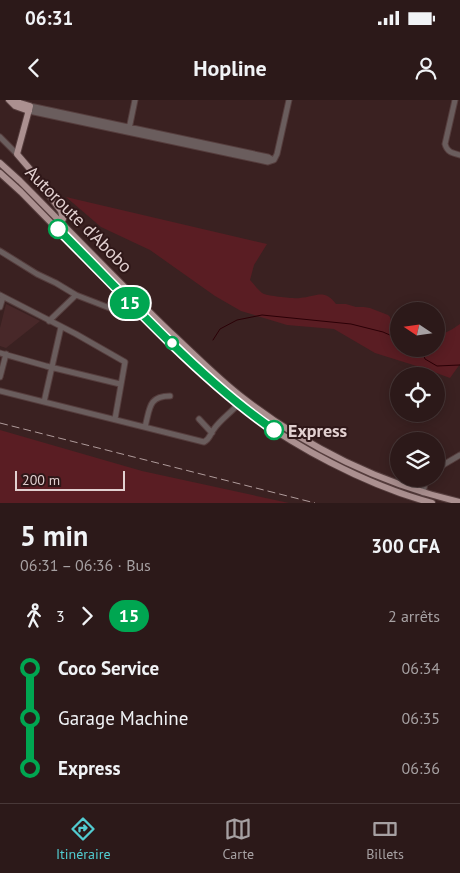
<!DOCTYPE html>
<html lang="fr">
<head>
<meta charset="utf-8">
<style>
	body { margin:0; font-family:"PT Sans",sans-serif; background:#382626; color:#f1f3f6; height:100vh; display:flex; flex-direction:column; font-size:19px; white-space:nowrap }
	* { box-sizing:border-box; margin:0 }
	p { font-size:16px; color:#a6a0a2 }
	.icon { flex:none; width:28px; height:28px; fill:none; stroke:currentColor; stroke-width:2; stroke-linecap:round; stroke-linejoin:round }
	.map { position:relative; height:403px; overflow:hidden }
	.side { display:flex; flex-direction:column; background:#2c1919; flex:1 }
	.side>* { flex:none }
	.badge { padding:0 10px; border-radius:16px; font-size:18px; line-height:32px }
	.needle { width:32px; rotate:283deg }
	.controls { position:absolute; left:390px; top:202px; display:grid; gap:10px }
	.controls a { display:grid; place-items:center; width:55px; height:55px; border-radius:50%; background:#2c1919; box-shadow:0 2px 12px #0003,0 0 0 1px #483838; font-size:25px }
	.scale { position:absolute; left:15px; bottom:12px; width:110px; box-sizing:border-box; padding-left:5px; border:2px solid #e2d0d0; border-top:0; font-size:14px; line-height:18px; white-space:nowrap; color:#e2d0d0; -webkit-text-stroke:4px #2f1718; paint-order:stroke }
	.map>.badge { position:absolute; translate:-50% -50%; box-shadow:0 0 0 2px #fff }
	.legs { display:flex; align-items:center; gap:8px; height:55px; padding:0 20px; font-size:16px }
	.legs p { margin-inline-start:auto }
	.overview { display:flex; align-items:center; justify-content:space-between; height:85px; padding:0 20px }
	h1 { font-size:28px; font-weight:800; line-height:38px }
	ul { padding:0 20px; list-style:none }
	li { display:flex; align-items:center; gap:18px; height:50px; font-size:19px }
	li i { display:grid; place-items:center; width:8px; height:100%; margin:0 6px; background:currentColor }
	li i::after { content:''; width:12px; height:12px; margin:-6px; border:4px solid; border-radius:50%; background:#2c1919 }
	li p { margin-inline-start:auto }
	li:first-child i { background:linear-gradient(#0000 50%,currentColor 0) }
	li:last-child i { background:linear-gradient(currentColor 50%,#0000 0) }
	.status { display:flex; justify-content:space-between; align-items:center; height:35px; padding:0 25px; background:#2c1919; direction:ltr }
	.status svg { height:14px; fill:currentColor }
	header { display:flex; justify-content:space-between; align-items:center; height:65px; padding:0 20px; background:#2c1919; font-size:22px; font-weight:800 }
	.menu { display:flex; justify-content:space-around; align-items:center; height:70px; border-top:1px solid #483838; background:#2c1919; font-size:14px; color:#a6a0a2 }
	.menu a { display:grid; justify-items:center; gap:2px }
	.menu .current { color:#52ccd1 }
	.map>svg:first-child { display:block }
	.built { fill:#482829 }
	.green { fill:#5a1d23 }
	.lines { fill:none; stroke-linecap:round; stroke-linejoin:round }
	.stream { stroke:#2b0006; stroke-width:1 }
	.minor-casing { stroke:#553d3d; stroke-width:7 }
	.major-casing { stroke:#553d3d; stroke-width:8 }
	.minor { stroke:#6a5d5d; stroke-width:5 }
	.major { stroke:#ab9090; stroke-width:6 }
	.rail { stroke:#af9b9b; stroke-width:1; stroke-dasharray:8 4; stroke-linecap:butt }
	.line-1-casing { stroke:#fff; stroke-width:11 }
	.line-1 { stroke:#00a651; stroke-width:8 }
	.stop-1-dot { fill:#fff; stroke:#00a651; stroke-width:2.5 }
	.labels { text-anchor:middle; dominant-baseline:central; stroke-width:4; stroke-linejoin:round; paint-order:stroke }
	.street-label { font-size:18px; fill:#e2d0d0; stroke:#2f1718 }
	.stop-label { font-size:18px; font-weight:bold; fill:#e2d0d0; stroke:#2f1718; text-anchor:start }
</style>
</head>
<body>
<div class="status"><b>06:31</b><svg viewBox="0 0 49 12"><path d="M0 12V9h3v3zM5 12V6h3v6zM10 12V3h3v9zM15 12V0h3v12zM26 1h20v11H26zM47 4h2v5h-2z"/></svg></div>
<header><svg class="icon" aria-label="back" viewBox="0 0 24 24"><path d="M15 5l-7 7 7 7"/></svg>Hopline<svg class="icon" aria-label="person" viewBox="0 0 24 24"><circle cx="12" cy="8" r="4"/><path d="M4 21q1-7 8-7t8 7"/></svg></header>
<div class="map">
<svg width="460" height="403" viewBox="0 0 460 403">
	<rect width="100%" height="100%" fill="#3a2121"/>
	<path class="built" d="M6,204L40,221L6,248L0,246V228Z"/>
	<path class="green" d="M66,97L267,144L254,165L250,180C254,184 259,192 264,194C270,196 294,199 300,198C316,197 324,188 336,204H346L356,207H364L370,208L388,215L390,217L391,221L399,227V249H436V235C445,234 453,229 460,224V264L450,278L423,268L375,253L334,229L287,225L241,211L215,196L150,150L101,127Z
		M0,330L142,371L289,403H0Z"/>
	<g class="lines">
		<path class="stream" d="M213,240L220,229L237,220L262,215L351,224L383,232L399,239
			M416,249L422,251L425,259L437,266L460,265"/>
		<defs>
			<path id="minor" d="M455,0L445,44C447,52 452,53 460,55
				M30,6L268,57L273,60
				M29,11L268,62L274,60L277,54L289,0
				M129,29L135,0
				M0,37L17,54
				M0,151L37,174L56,183L76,195L120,212L126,211L133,205
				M0,195L76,234L125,262L115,319
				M0,207L3,197
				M49,221L76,195
				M0,253L46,266L120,284
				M0,277L6,254
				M0,291L204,342C210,339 210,334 214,329C221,319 231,313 238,304
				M44,302L61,227
				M199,319L212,333
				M145,327C150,309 148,296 170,296
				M436,371L443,365L460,355
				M423,393L426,379"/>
			<path id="major" d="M9,0L15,6L29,11
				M14,0L20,3L30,6L17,54L29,68L61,111L63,119L61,123
				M0,63L20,81C70,131 119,183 170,232C194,254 217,278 243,298C306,347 381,384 460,402
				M0,73L21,92C65,137 109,182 154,226C181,253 208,280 238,304C292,346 366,385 432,403"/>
		</defs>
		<use href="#minor" class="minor-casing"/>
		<use href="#major" class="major-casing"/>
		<use href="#minor" class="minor"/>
		<use href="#major" class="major"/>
		<path class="rail" d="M0,323L315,403"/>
	</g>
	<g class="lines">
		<defs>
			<path id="line-1" d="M58,129C96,167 133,206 171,243C204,275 236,304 274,330"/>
		</defs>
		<use href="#line-1" class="line-1-casing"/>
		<use href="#line-1" class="line-1"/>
	</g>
	<g class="stop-1-dot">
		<circle cx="58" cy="129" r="9"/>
		<circle cx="172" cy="243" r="6"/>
		<circle cx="274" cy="330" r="9"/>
	</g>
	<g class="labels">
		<g class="street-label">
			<text transform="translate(79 119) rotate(45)">Autoroute d'Abobo</text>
		</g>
		<g class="stop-label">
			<text x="288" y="330">Express</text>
		</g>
	</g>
</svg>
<div class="controls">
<a><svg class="needle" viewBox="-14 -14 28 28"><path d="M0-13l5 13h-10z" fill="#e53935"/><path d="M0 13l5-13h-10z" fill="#a6a0a2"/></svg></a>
<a><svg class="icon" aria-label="locate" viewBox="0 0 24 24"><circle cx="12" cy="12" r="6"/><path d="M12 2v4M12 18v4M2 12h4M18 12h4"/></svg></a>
<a><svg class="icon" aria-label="layers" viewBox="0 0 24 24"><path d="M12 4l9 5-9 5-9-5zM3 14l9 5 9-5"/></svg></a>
</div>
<div class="scale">200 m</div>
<b class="badge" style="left:130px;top:203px;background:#00a651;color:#fff">15</b>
</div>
<section class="side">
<div class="overview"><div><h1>5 min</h1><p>06:31 – 06:36 · Bus</p></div><b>300 CFA</b></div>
<div class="legs"><svg class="icon" aria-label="walk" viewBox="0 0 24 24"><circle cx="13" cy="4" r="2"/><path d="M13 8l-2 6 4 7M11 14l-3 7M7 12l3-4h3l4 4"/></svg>3<svg class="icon" aria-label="forward" viewBox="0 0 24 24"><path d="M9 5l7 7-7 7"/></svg><b class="badge" style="background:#00a651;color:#fff">15</b><p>2 arrêts</p></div>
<ul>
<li><i style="color:#00a651"></i><b>Coco Service</b><p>06:34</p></li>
<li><i style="color:#00a651"></i><span>Garage Machine</span><p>06:35</p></li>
<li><i style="color:#00a651"></i><b>Express</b><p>06:36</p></li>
</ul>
</section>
<nav class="menu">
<a class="current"><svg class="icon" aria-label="directions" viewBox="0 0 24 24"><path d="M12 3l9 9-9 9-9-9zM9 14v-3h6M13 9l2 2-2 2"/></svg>Itinéraire</a>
<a><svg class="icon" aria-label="map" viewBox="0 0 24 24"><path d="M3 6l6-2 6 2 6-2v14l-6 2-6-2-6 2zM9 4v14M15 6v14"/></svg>Carte</a>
<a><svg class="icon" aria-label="tickets" viewBox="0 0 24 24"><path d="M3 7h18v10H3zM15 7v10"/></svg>Billets</a>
</nav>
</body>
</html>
